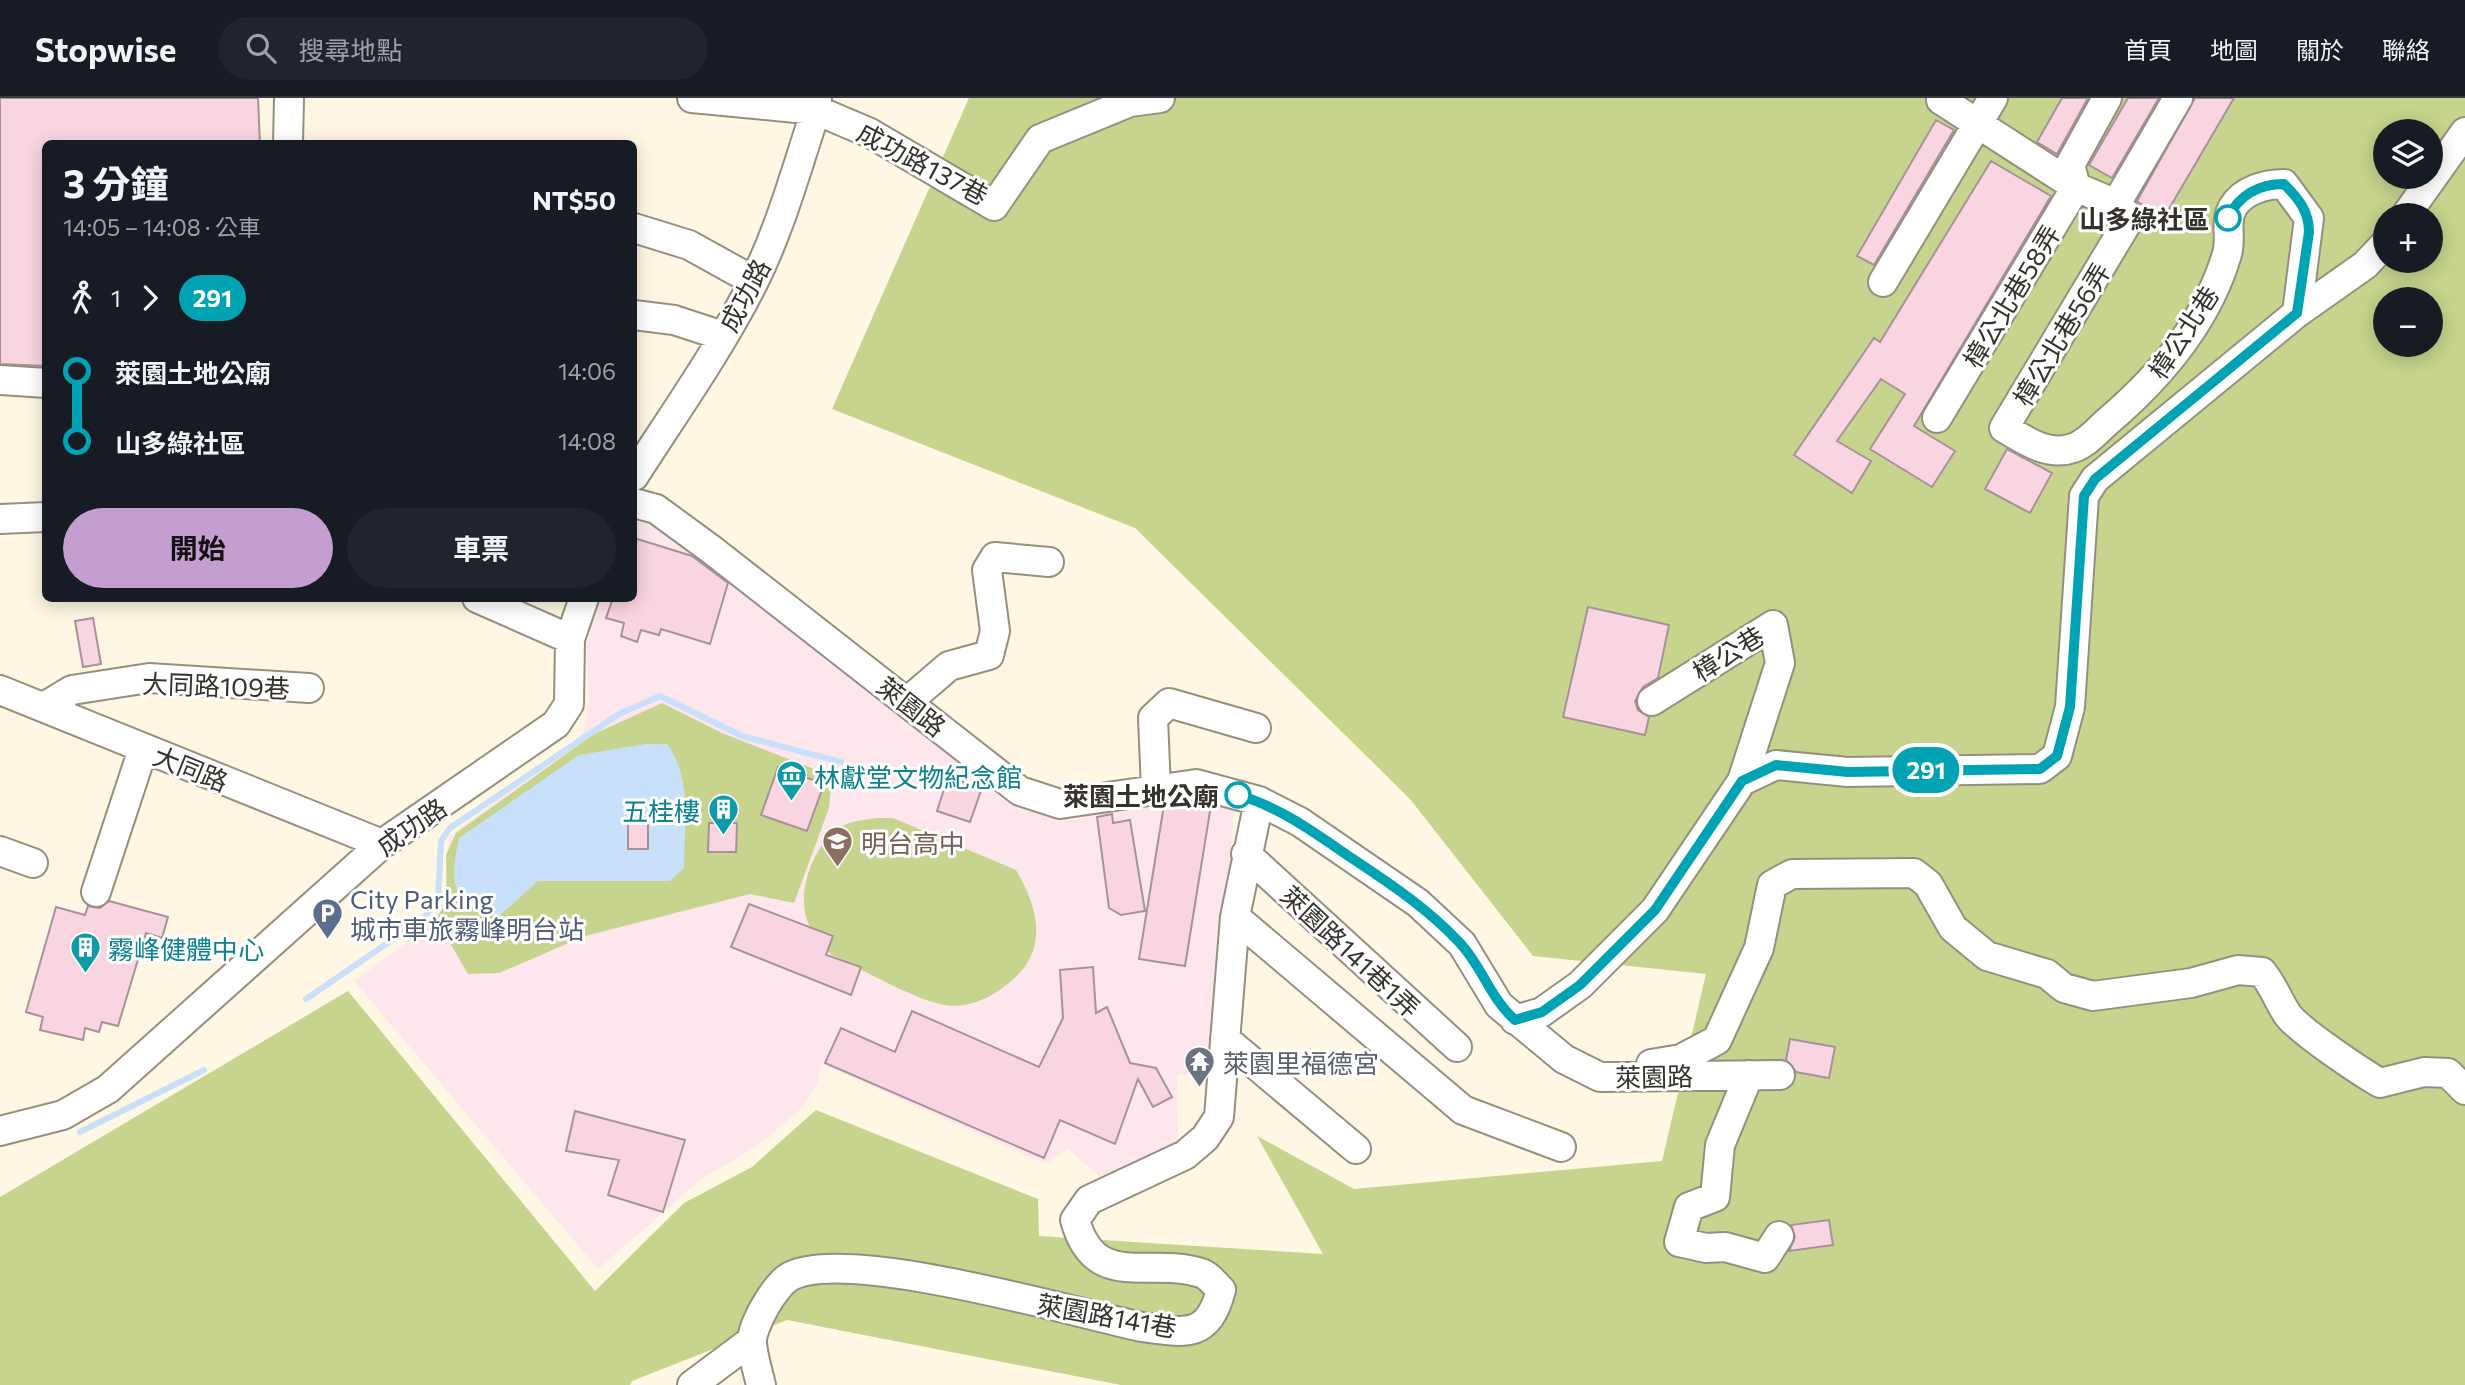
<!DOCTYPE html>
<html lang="zh-TW">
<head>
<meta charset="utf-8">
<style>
	body { margin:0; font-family:Commissioner,"Noto Sans TC",sans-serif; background:#20242c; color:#f1f3f6; height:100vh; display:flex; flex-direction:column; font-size:26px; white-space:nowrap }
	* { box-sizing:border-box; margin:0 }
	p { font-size:23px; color:#9ea1a6 }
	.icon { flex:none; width:38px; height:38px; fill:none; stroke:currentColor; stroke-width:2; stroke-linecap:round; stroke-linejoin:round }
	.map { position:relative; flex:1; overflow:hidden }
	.panel { position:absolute; left:42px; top:42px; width:595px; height:462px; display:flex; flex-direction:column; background:#171b24; border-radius:10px; box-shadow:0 4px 18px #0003 }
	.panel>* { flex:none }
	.badge { padding:0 14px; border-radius:23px; font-size:24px; line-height:46px }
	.tools { position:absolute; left:2373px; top:21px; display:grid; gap:14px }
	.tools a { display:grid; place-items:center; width:70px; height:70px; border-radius:50%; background:#171b24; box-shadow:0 4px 18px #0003; font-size:35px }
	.map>.badge { position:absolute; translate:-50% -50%; box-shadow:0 0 0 4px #fff }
	.legs { display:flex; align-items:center; gap:10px; height:77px; padding:0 21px; font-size:23px }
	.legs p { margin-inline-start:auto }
	.overview { display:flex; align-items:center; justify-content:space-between; height:119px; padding:0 21px }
	h1 { font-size:38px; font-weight:700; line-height:52px }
	.action { display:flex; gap:14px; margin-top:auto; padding:14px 21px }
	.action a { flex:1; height:80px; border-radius:42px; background:#c49ed1; color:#111; font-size:28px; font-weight:700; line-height:80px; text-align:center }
	.action a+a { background:#20242c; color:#f1f3f6 }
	ul { padding:0 21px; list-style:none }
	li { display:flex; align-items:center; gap:24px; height:70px; font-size:26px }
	li i { display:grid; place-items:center; width:10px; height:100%; margin:0 9px; background:currentColor }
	li i::after { content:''; width:18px; height:18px; margin:-9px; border:5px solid; border-radius:50%; background:#171b24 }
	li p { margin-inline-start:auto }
	li:first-child i { background:linear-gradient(#0000 50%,currentColor 0) }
	li:last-child i { background:linear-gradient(currentColor 50%,#0000 0) }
	header { display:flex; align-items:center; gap:42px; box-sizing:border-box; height:98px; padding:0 35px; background:#171b24; border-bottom:2px solid #363941 }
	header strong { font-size:33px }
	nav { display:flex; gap:38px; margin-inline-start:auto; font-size:24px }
	.search { width:490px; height:63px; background:#20242c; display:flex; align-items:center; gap:18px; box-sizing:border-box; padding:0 24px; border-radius:38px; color:#9ea1a6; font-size:26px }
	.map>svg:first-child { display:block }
	.education { fill:#fde7ec }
	.green { fill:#c6d48d; fill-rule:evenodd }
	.water { fill:#c8e0fa }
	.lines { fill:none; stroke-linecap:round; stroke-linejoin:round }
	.stream { stroke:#c8e0fa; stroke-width:6 }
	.building { fill:#f9d5e2; stroke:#a7929a; stroke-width:2 }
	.minor-casing { stroke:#968f7d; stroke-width:32 }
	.minor { stroke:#fff; stroke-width:28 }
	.line-1-casing { stroke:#fff; stroke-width:16 }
	.line-1 { stroke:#00a3b4; stroke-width:10 }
	.stop-1-dot { fill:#fff; stroke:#00a3b4; stroke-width:3.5 }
	.labels { text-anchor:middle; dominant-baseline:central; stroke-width:6; stroke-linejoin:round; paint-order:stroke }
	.street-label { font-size:26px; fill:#35322b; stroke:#fff }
	.stop-label { font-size:26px; font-weight:bold; fill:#35322b; stroke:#fff; text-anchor:end }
	.culture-label { font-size:26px; fill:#0d838f; stroke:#fff; text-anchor:start }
	.education-label { font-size:26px; fill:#785e54; stroke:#fff; text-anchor:start }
	.service-label { font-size:26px; fill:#4e5e75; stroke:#fff; text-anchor:start }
	.worship-label { font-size:26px; fill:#5b616d; stroke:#fff; text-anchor:start }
</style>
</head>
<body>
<header>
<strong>Stopwise</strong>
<div class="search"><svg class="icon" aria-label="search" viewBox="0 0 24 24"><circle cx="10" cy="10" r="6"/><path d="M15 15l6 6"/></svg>搜尋地點</div>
<nav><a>首頁</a><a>地圖</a><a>關於</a><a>聯絡</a></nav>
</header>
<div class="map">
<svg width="2465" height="1287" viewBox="0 0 2465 1287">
	<rect width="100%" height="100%" fill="#fff7e4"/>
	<path class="education" d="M634,424L649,425L718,463L1033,711L1054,720L1075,722L1094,715L1168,702L1199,700L1234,705L1217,976L1177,977L1178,1045L1103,1082L1068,1051L1046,1066L822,966L817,987L803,1009L756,1049L700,1082L598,1171L354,883L427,829L444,803L449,739L583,636L589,604L586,551L593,516L598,501L634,500Z"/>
	<path class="green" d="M969,0H2465V1287H1121L787,1222L632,1283L630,1287H0V1099L348,893L595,1193L684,1105L752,1069L816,1012L1038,1101L1039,1138L1323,1156L1257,1038L1354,1091L1662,1063L1706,876L1533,858L1410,701L1135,430L832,311ZM2385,33H2431V79H2385ZM2385,117H2431V163H2385ZM2385,201H2431V247H2385Z
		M662,605L722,635L832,678L829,710L794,805L750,796L585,838L499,875L468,876L436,821L447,803L446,757L456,735L594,636Z
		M876,720H893L1016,772C1045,821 1047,863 995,895C979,905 959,911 940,906C907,898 864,872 832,857C824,849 815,838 809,827C794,796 814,743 844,727C853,723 865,722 876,720Z"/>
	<path class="water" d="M646,646H667C693,681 684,728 684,770L670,783H538L498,819C450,803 449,786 459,740L579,657Z"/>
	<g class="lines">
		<path class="stream" d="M306,901L424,820L438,801L441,743L450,730L619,616L660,598L742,638L841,664
			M80,1034L204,972"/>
	</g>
	<path class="building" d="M0,0H258L260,46H46V268L0,266Z
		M2062,0H2088L2057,56L2037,44Z
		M2128,0H2159L2112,80L2089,67Z
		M2195,0H2234L2163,121L2137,103Z
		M1936,22L1954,32L1874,167L1857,158Z
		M1991,63L2051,98L1914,328L1955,353L1932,389L1870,351L1905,296L1881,281L1837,343L1871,363L1852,395L1794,357L1874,240L1880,244Z
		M2007,351L2052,375L2030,415L1985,391Z
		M634,440L692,458L728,485L710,546L661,531L659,537L641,532L637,544L621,538L624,525L606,520L613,500H634Z
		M1588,509L1669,527L1658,580L1643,589L1635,603L1638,612L1649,619L1645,637L1563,619Z
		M93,520L101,566L83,569L75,523Z
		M778,669L824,686L807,733L761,717Z
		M948,679L982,690L970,724L937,713Z
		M1189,704L1211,707L1185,868L1139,861L1164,707Z
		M1112,716L1113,725L1130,722L1145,813L1121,817L1109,810L1097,719Z
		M628,719H648V751H628Z
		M709,725H737L736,754H708Z
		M109,803L168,819L162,840L146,835L118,928L102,924L99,934L85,930L83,942L40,932L43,919L26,914L56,809L85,817L88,808L100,810Z
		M749,806L833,838L826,857L861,869L851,897L731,849Z
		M1093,869L1096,915L1107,909L1130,965L1156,970L1172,999L1153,1009L1138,981L1115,1046L1060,1022L1044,1060L825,965L841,930L895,954L912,913L1039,969L1063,920L1060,872Z
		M1790,941L1835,949L1829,980L1796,974L1786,962Z
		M575,1013L685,1042L663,1114L608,1097L619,1062L566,1053Z
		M1829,1122L1833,1147L1789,1153L1795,1139L1791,1127Z"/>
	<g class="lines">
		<defs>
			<path id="minor" d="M692,0L816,12L870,35L994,108L1040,41L1130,4L1160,0
				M1941,2L2076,89L2116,106
				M288,46L289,0
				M2406,117L2465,34
				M634,130L689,147L754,183
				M1883,184L1993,0
				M2297,215L2365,167L2385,146
				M634,217L674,222L723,238
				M0,282L46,285
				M1937,320L2076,89L2070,67L2107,0
				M634,378C675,314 720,251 754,183C781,129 797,69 816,12L817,0
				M634,405L656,411L712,452L1020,693L1060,706L1196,686L1259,703L1300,724L1418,805L1462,846L1499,907L1564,961L1600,979L1780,977
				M0,421L46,419
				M477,500L570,541
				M0,592L382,746
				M1652,603L1773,527L1780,565L1742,683
				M907,604L949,568L989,557L995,533L987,472L995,459L1049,464
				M44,609L72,592L149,580L309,590
				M1156,691L1153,620L1169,605L1256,630
				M0,753L33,765
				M1246,756L1457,949
				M96,794L143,651
				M1235,819L1463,1012L1561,1049
				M1515,922L1542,914L1580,887L1655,812L1742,683L1776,667L1848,674L2040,671L2057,658L2070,609L2084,398L2095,381L2297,215L2309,120L2284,86C2266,86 2243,92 2233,109C2224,124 2232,140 2227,156C2207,224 2160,279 2107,324C2097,333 2086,346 2073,350C2048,359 2025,342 2004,330L2130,120L2116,106L2178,0
				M1225,941L1356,1051
				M1651,966L1681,961L1717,942L1759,850L1772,787L1792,776L1914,775L1928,786L1953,830L1987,858L2047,876L2064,890L2093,898L2191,885L2238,872L2262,874C2273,887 2278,902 2287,916C2298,932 2361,974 2380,985L2424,974L2448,975L2465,992
				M1749,977L1720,1047L1715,1099L1689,1109L1679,1144L1706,1150L1725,1149L1765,1160L1779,1138
				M0,1033L63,1017L108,991L382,746L556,626L569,606L570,541L584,500
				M692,1287L751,1243
				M761,1287C758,1274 753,1259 752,1245C751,1228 776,1185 791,1178C849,1149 1072,1214 1142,1229C1186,1235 1208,1241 1221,1192C1216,1187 1208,1177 1201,1175C1148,1158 1095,1194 1075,1122L1089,1102L1185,1057L1205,1040L1219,1019L1235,819L1259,703"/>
		</defs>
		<use href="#minor" class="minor-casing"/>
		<use href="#minor" class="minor"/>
	</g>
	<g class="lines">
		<defs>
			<path id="line-1" d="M1238,697C1280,709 1315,735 1350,759C1389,785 1427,810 1459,844C1482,868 1490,900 1515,922L1542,914L1580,887L1655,812L1742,683L1776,667L1848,674L2040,671L2057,658L2070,609L2084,398L2095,381L2297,215L2309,134C2309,113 2298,100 2284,86C2259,86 2239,97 2228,120"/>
		</defs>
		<use href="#line-1" class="line-1-casing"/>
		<use href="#line-1" class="line-1"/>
	</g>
	<defs>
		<symbol id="museum-pin" viewBox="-11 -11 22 30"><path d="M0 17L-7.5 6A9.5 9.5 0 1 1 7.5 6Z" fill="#0f9aa8" stroke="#fff"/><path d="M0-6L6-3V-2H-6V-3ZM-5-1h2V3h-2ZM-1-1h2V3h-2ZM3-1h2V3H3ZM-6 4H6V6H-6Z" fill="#fff"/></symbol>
		<symbol id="building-pin" viewBox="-11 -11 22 30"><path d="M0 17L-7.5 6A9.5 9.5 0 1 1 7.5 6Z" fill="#0f9aa8" stroke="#fff"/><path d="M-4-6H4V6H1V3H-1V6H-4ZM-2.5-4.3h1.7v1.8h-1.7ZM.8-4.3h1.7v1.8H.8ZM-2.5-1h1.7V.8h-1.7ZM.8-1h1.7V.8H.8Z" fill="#fff"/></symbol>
		<symbol id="school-pin" viewBox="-11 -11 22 30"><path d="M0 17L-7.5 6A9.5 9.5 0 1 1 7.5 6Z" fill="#8d6e63" stroke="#fff"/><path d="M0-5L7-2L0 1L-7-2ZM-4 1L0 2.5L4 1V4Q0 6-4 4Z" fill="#fff"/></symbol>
		<symbol id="parking-pin" viewBox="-11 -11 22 30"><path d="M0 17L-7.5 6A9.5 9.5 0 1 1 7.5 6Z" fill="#5c6f8a" stroke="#fff"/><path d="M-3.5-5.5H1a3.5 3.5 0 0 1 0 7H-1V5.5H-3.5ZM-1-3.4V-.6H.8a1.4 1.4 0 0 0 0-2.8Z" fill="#fff"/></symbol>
		<symbol id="temple-pin" viewBox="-11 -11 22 30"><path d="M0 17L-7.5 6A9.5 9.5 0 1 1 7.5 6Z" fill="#6b7280" stroke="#fff"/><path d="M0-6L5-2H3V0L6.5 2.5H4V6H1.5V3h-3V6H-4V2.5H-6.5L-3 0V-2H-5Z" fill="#fff"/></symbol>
	</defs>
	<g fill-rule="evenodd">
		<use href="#museum-pin" x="774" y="660" width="35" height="47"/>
		<use href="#building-pin" x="706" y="694" width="35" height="47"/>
		<use href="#school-pin" x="820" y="726" width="35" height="47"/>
		<use href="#parking-pin" x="310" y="798" width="35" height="47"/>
		<use href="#building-pin" x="68" y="832" width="35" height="47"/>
		<use href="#temple-pin" x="1182" y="946" width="35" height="47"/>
	</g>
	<g class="stop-1-dot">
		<circle cx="2228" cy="120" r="12"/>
		<circle cx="1238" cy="697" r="12"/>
	</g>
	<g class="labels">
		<g class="street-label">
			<text transform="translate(923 65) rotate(28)">成功路137巷</text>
			<text transform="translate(744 197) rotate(-62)">成功路</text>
			<text transform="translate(2011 198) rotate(-59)">樟公北巷58弄</text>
			<text transform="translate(2183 234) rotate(-57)">樟公北巷</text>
			<text transform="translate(2061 236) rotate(-59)">樟公北巷56弄</text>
			<text transform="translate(1728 555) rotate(-32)">樟公巷</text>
			<text transform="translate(216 587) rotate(2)">大同路109巷</text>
			<text transform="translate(912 608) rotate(38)">萊園路</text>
			<text transform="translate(191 670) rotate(22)">大同路</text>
			<text transform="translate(411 728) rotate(-35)">成功路</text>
			<text transform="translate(1351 853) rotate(43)">萊園路141巷1弄</text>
			<text transform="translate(1654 978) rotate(-1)">萊園路</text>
			<text transform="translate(1107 1217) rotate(10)">萊園路141巷</text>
		</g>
		<g class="stop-label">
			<text x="2209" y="120">山多綠社區</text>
			<text x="1219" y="697">萊園土地公廟</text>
		</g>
		<g class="culture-label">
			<text x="814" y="678">林獻堂文物紀念館</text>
			<text x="700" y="712" text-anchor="end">五桂樓</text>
			<text x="108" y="850">霧峰健體中心</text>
		</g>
		<g class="education-label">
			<text x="861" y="744">明台高中</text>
		</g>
		<g class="service-label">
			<text x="350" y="800">City Parking<tspan x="350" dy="30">城市車旅霧峰明台站</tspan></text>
		</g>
		<g class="worship-label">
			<text x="1223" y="964">萊園里福德宮</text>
		</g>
	</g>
</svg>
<div class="tools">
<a><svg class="icon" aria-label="layers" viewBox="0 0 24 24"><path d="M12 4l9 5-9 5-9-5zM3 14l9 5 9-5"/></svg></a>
<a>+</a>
<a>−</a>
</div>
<b class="badge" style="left:1926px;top:672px;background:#00a3b4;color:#fff">291</b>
<section class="panel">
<div class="overview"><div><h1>3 分鐘</h1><p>14:05 – 14:08 · 公車</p></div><b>NT$50</b></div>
<div class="legs"><svg class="icon" aria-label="walk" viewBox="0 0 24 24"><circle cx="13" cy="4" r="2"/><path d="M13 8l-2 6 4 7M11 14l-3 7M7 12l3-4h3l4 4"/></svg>1<svg class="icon" aria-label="forward" viewBox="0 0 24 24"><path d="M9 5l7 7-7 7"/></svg><b class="badge" style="background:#00a3b4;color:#fff">291</b></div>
<ul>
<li><i style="color:#00a3b4"></i><b>萊園土地公廟</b><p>14:06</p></li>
<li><i style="color:#00a3b4"></i><b>山多綠社區</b><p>14:08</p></li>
</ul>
<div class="action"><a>開始</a><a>車票</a></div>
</section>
</div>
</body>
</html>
